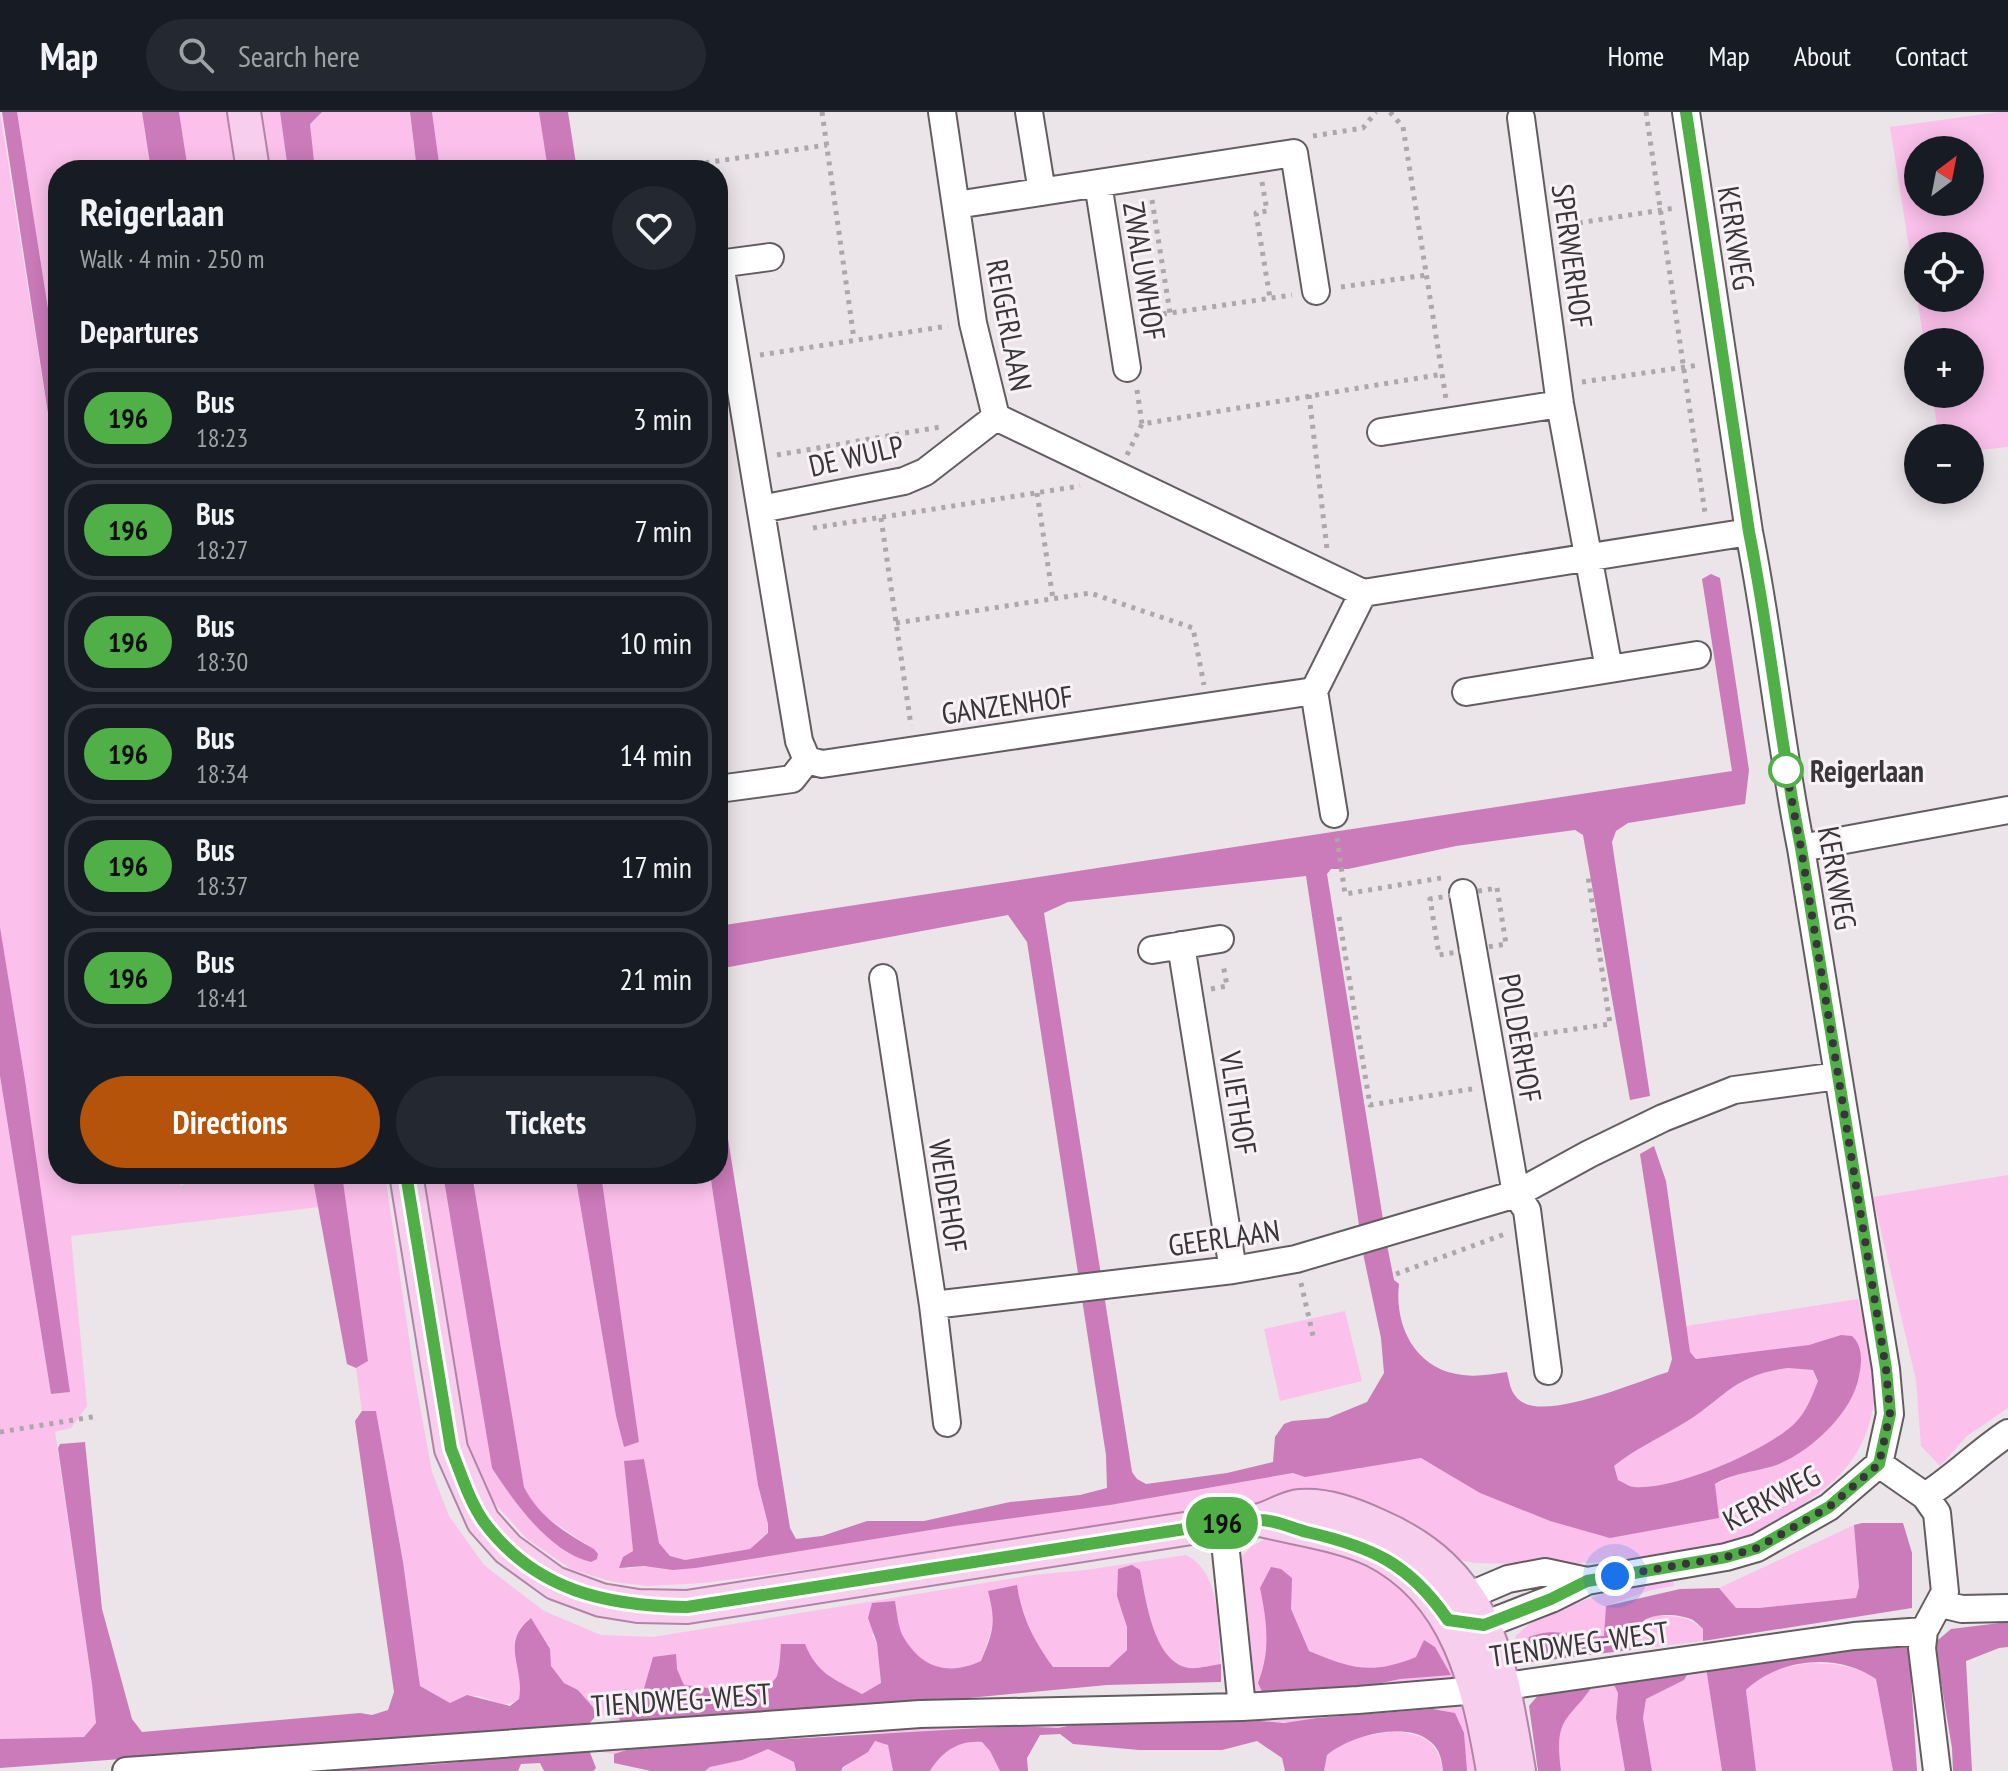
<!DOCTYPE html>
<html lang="en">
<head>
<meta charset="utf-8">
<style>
	body { margin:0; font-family:"PT Sans Narrow",sans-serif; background:#242831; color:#f1f3f6; height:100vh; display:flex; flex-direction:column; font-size:30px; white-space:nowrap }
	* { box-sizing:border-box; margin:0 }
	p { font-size:26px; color:#9ea1a6 }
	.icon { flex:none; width:44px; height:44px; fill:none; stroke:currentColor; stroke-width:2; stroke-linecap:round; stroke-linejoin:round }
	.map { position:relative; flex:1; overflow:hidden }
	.drawer { position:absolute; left:48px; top:48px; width:680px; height:1024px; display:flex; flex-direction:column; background:#171b24; border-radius:32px; box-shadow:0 4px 20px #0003 }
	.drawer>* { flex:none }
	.badge { padding:0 16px; border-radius:26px; font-size:28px; line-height:52px }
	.needle { width:52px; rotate:32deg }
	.tools { position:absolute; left:1904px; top:24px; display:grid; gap:16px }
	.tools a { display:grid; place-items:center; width:80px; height:80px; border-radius:50%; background:#171b24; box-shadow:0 4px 20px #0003; font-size:40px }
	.you { position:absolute; width:40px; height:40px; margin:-20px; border:6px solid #fff; border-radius:50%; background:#1a73e8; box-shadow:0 0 0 12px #1a73e833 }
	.map>.badge { position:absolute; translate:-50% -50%; box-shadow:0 0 0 4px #fff }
	h2 { padding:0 32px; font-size:30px; line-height:72px }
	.round { display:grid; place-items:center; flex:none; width:84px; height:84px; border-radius:42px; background:#242831 }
	.head { display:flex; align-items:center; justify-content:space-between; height:136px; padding:0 32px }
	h1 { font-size:38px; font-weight:600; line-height:60px }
	.action { display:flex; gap:16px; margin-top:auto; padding:16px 32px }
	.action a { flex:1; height:92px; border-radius:48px; background:#b45309; color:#fff; font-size:32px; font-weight:600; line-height:92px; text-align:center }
	.action a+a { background:#242831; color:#f1f3f6 }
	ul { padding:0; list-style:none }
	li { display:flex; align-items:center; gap:24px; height:100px; margin:0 16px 12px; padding:0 16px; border:4px solid #363941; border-radius:32px }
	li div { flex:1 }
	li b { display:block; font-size:30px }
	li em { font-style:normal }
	li .badge { min-width:88px; font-weight:700; text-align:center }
	header { display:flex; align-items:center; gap:48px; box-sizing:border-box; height:112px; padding:0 40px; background:#171b24; border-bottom:2px solid #363941 }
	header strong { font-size:38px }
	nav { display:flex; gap:44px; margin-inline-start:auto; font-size:28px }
	.search { width:560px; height:72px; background:#242831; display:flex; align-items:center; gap:20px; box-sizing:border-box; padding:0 28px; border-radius:44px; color:#9ea1a6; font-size:30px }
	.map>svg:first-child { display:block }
	.green { fill:#fbc0ec; fill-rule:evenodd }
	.water { fill:#cb7aba; fill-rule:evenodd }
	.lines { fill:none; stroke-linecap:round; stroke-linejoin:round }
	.minor-casing { stroke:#635d61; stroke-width:30 }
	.major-casing { stroke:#b183a6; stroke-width:36 }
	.path { stroke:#aca7ab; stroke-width:5; stroke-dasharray:4 6; stroke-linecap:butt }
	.minor { stroke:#fff; stroke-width:26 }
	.major { stroke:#f7ceed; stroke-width:32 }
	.line-casing { stroke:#fff; stroke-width:18 }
	.line { stroke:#50af46; stroke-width:12 }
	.walk { stroke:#383638; stroke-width:8; stroke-dasharray:0 14.4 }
	.stop-dot { fill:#fff; stroke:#50af46; stroke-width:4 }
	.labels { text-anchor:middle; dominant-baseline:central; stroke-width:6; stroke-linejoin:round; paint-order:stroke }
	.street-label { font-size:30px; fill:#383638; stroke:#f8f2f7 }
	.stop-label { font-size:30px; font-weight:bold; fill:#383638; stroke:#f8f2f7; text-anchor:start }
</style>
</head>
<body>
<header>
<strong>Map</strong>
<div class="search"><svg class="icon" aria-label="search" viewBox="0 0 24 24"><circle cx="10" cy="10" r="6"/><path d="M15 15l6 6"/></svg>Search here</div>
<nav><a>Home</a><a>Map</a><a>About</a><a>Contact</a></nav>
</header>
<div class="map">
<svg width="2008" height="1659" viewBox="0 0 2008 1659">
	<rect width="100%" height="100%" fill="#ebe4e9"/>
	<path class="green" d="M0,0L58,367V1062H164L182,1074L187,1069V1062H312L320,1095L71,1124L87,1294L71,1316L55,1320L92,1572L96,1611L84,1625L0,1627V965L51,1282L70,1280L25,968L0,815Z
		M17,0H142L151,58H58V260Z
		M179,0H226L235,58H188Z
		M260,0H280L288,58H269Z
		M322,0H410L417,58H315L310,12Z
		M432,0H539L548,58H440Z
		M1999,0H2008V335L1970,339V326H1939L1932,282H1970V230H1924L1890,15ZM1918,38H1970V90H1918ZM1918,134H1970V186H1918Z
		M342,1062H385L415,1267L432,1360L449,1404L484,1453L544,1499L601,1523L653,1525L1033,1463L1086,1458L1186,1443C1223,1462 1217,1516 1221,1552C1212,1553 1198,1557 1189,1556C1153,1550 1146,1487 1140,1458L1124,1502L1127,1515V1538L1110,1555L1053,1556C1034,1529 1022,1506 1017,1474L995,1507L981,1549C950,1563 923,1558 904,1527C898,1517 897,1500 895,1489L872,1523L877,1531L881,1572L861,1582L823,1562L812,1549L781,1532C780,1542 780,1555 777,1564C766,1586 703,1575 684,1573L677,1557L653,1545L643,1580L617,1598L620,1609L598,1601L578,1578L564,1571L550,1554V1537L530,1506C499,1531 525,1555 519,1587C500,1601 491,1582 469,1584C463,1584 456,1589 450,1591L420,1574L403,1450L376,1299H362L356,1256L368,1249Z
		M423,1062H443L492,1356C513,1389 550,1441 591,1450L597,1446C595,1434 550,1410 537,1398C531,1392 528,1383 524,1375L472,1062H575L616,1304L624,1335L639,1330L601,1062H710L758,1373L768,1412L767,1421L750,1437L685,1448L670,1444L659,1431L644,1347L625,1349L633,1439L628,1444L626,1457C649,1451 672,1458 696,1456L955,1414L1110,1393L1294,1361L1421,1346L1480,1381L1550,1409L1714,1373L1825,1321L1841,1223L1809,1233L1697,1247L1690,1240L1686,1214L1858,1187C1865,1220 1878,1256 1874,1290C1866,1343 1838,1371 1794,1398C1773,1410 1752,1423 1729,1432C1716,1437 1701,1438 1687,1440C1617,1453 1544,1453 1474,1451L1448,1445L1280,1387L941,1440L703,1471L648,1474L613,1470L571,1457L527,1427L490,1386L472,1347L460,1302Z
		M2008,1063V1296L1967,1324L1940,1354L1921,1334L1916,1268L1873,1085Z
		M1345,1199L1362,1269L1280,1289L1264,1217Z
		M1788,1256L1813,1258L1818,1269C1812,1284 1806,1301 1794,1312C1766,1339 1673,1379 1634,1375C1629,1375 1622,1370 1618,1368L1614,1354C1635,1337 1656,1328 1679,1314C1724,1288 1731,1263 1788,1256Z
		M1854,1413L1859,1475L1856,1486L1759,1496H1736L1719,1476Z
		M1269,1425L1303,1430L1382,1456L1430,1498L1465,1568L1254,1584L1237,1466L1242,1444L1252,1434Z
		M1672,1465L1674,1474L1651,1478L1606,1494L1605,1524L1590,1526L1574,1522L1529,1525L1523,1551L1506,1548L1516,1524L1539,1503L1619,1477Z
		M1656,1504C1676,1504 1688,1504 1703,1517V1529L1638,1537C1638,1518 1637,1511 1656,1504Z
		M1705,1549L1722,1659H1652L1643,1606L1646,1587L1684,1568L1693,1552Z
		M1811,1551C1835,1552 1856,1553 1876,1567L1893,1659H1756L1746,1578C1766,1559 1784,1554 1811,1551Z
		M1610,1565L1618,1581L1616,1606L1625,1659H1561C1553,1600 1571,1609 1597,1567Z
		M1467,1588L1488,1659H1467L1454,1601C1391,1590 1323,1616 1260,1609L1262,1603Z
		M1230,1604L1233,1610L1072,1613L1058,1616L1016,1614L924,1621H864L633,1636L614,1642L589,1638L410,1654L390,1653L319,1659H204L725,1622Z
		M1397,1619C1425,1624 1438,1629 1443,1659H1324L1327,1643C1346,1626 1372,1622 1397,1619Z
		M966,1628L982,1630L990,1639L1000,1659H930L939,1644Z
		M874,1629L888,1632L893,1659H841Z
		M768,1637L795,1650L796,1659H705L710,1655Z"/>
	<path class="water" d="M2,0H17L58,260V367Z
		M142,0H179L188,58H151Z
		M280,0H322L310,12L315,58H288Z
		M410,0H432L440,58H417Z
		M539,0H568L577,58H548Z
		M1711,462L1720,466L1749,658L1745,692L1628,711L1616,719L1612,730L1650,984L1630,988L1583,723L1575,718L1456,734L1348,757H1331L1327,762L1388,1138L1394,1168L1399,1172C1394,1215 1416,1258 1463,1263C1478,1265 1492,1262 1507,1260C1510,1273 1511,1284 1524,1291C1553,1306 1636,1270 1668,1260L1672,1247L1640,1042L1654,1034L1666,1069L1690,1240L1696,1247L1809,1233L1841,1223L1852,1224C1863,1234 1862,1250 1859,1264C1853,1300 1812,1338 1779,1352C1758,1360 1734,1360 1715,1372L1719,1406L1610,1426L1550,1409L1480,1381L1421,1346L1305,1365L1293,1361L1110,1393L955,1414L696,1456L673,1458L644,1454L619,1456L623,1445L633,1439L624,1349L644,1347L659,1431L670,1444L685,1448L750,1437L768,1421V1412L758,1373L710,1062H718V964L790,1416L796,1427L822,1424L867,1409H924L1010,1390L1080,1383L1107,1376L1106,1343L1027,830L1008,803L718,857V814L1732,659L1702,467ZM1306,764L1364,1146L1381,1226L1384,1261L1367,1290L1328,1306L1292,1309L1284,1312L1275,1325L1273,1350L1227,1361L1146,1372L1137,1367L1132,1360L1044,801L1068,790ZM1788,1256L1813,1258L1818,1269C1812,1284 1806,1301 1794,1312C1766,1339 1673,1379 1634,1375C1629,1375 1623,1370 1618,1368L1614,1354C1635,1337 1656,1328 1679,1314C1724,1288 1731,1263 1788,1256Z
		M0,815L25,968L70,1280L51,1282L0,964Z
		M312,1062H342L368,1249L356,1256L347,1252Z
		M443,1062H472L524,1375C539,1405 565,1421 594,1437L598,1442L597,1447L591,1450C550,1441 513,1389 492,1356Z
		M575,1062H601L639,1330L624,1335L616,1304Z
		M362,1299H376L403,1450L420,1574L450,1591L467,1583L510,1594L519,1587C525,1555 499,1531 531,1506L550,1537L551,1554L564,1571L578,1578L598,1601L589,1612L0,1656V1627L84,1625L96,1611L92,1572L58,1336L60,1332L85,1330L102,1497L132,1607L142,1620L360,1601L372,1603L388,1598L394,1580L355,1309Z
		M1862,1411H1903L1912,1441V1496L1703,1529V1517C1700,1514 1697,1511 1693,1508C1680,1501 1642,1499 1638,1517C1636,1523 1638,1531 1638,1537L1523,1551L1529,1525C1560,1513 1574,1528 1604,1524L1606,1494L1680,1477L1719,1476L1736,1496H1759L1856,1486L1859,1475L1854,1413Z
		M1132,1453L1140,1458C1146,1487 1153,1550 1189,1556C1198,1557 1212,1553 1221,1552V1570L1107,1573L958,1587L620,1609L617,1598L643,1580L653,1545L676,1542L677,1557L684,1573C703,1575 766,1586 777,1564C780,1555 780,1542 781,1532H805C817,1562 834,1567 862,1582L881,1571L877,1531L868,1506L872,1491L895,1489C897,1500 898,1517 904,1526C923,1558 950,1563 981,1549C994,1518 996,1511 988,1479L1017,1473C1022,1506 1034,1529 1053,1555H1109L1127,1538V1515L1117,1484L1118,1457Z
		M1271,1455L1281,1457L1292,1466L1291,1497L1309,1539C1352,1557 1371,1563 1416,1545L1424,1528L1435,1535L1451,1563L1400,1567L1358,1576L1264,1584L1258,1571C1271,1538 1267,1510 1260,1476Z
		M2008,1510V1535L1999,1536L1966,1549L1972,1659H1953L1952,1636L1940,1564L1935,1559L1915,1562L1911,1568L1917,1659H1893L1876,1567C1837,1540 1780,1546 1746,1578L1756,1659H1722L1705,1549L1898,1530L1912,1539L1932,1533L1951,1517Z
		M1693,1552L1684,1568L1646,1587L1643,1606L1652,1659H1625L1616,1606L1618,1581L1610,1565L1597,1567C1571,1610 1553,1600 1561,1659H1538L1529,1594L1545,1575Z
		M1432,1597L1455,1601L1464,1621L1467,1659H1443C1442,1649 1440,1638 1432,1631C1408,1607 1349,1624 1327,1643L1324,1659H1285L1282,1646L1257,1629L1222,1638H1139L1073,1632L1060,1622L1040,1623L1027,1646L1028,1659H1000L990,1639L982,1630C959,1628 942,1639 930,1659H893L888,1633L875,1629L868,1640L843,1655L841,1659H796L794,1650L768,1637L742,1648L710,1655L705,1659H651L614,1651V1642L633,1636L1016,1614L1058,1616L1072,1613L1260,1609L1284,1611L1317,1606Z
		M589,1638L596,1656L593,1659H544L540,1651L521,1652L518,1659H319L439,1652Z"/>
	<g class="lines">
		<defs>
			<path id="minor" d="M942,0L973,211L996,305L1363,481L1749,420
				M1029,0L1042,80
				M1521,6L1560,292L1609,557
				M1098,71L1127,256
				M956,93L1294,41L1316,179
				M718,152L770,145
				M720,152L799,629L807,648
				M1381,320L1560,292
				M761,397L904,369L925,360L996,305
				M1314,579L1334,702
				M1466,580L1697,543
				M718,677L792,667L807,648L822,652L1314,579L1363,481
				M1801,736L2008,698
				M1463,781L1516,1082L1527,1098L1548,1259
				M1181,833L1233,1158
				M1152,838L1220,827
				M883,866L933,1193L947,1311
				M933,1193L1233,1158L1296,1147L1516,1082L1589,1042L1663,1006L1734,978L1838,964
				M1879,1352L1925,1384L1937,1401L1945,1480L1924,1519L1922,1536L1937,1659
				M1925,1384C1955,1365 1979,1340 2008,1321
				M1223,1411L1242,1595
				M1941,1492L1962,1497L2008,1496
				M1455,1499L1468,1484L1508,1467L1545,1460L1587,1469
				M1464,1510L1484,1513L1551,1487L1587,1469L1726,1445L1757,1436L1829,1395L1879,1352L1890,1302L1886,1257L1801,736C1780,631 1770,525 1749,420L1686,0
				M126,1659L920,1602L1242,1595L1358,1588L1478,1578L1854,1524L1924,1519"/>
			<path id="major" d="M244,0L253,58
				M406,1062L451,1337L483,1409L508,1437L555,1471L601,1488L638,1494L687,1495L1223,1411C1235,1410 1248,1410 1260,1408C1273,1405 1286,1395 1300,1394C1326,1392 1353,1402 1377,1413C1491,1462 1500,1550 1519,1659
				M1261,1408C1297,1417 1339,1422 1373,1438C1459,1481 1478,1573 1493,1659"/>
		</defs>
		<use href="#minor" class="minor-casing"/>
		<use href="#major" class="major-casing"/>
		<path class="path" d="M822,0L854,227
			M1390,0L1403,15L1446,287
			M1646,0L1705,401
			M1313,24L1363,16L1376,0
			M656,58L827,33
			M1262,70L1267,99L1256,101L1270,186
			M1152,88L1170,201
			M1559,114L1675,96
			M1341,175L1427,163
			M1143,205L1292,183
			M760,243L948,214
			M1582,270L1699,253
			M1137,278L1142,312
			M1309,283L1327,437
			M777,343L940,315
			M1127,343L1142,312L1443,262
			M1037,381L1053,487
			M881,406L911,614
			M813,416L1080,374
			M896,511L1090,481L1193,516L1204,573
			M1337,726L1345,782L1441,766
			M1497,776L1506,832L1439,843L1430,787Z
			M1339,805L1370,993L1472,977
			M1211,877L1227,874L1223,852
			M1514,926L1610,912L1588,764
			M1396,1162L1505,1122
			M1301,1171L1314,1228
			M0,1320L98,1304"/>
		<use href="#minor" class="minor"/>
		<use href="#major" class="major"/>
	</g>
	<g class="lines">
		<defs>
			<path id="line" d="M406,1062L451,1337C461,1361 469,1389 484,1410C535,1479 607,1494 687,1495L1223,1411C1235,1410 1248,1407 1260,1408C1275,1408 1292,1416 1307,1420C1372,1435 1409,1451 1448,1508L1484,1513L1551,1487L1587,1469L1726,1445L1757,1436L1829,1395L1879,1352L1890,1302L1886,1257L1801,736C1780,631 1770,525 1749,420L1686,0"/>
		</defs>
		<use href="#line" class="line-casing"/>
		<use href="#line" class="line"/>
		<path class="walk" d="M1615,1464L1726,1445L1757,1436L1829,1395L1879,1352L1890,1302L1886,1257L1801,736L1786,658"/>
	</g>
	<circle class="stop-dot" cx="1786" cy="658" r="16"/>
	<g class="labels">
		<g class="street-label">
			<text transform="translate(1737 126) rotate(81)">KERKWEG</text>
			<text transform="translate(1573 144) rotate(82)">SPERWERHOF</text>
			<text transform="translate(1145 159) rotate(81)">ZWALUWHOF</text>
			<text transform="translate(1010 213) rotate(79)">REIGERLAAN</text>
			<text transform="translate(856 343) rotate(-13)">DE WULP</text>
			<text transform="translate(1007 592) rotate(-8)">GANZENHOF</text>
			<text transform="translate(1838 766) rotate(80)">KERKWEG</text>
			<text transform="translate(1521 926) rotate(80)">POLDERHOF</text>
			<text transform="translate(1239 991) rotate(81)">VLIETHOF</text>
			<text transform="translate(949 1084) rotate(81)">WEIDEHOF</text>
			<text transform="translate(1224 1125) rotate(-8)">GEERLAAN</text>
			<text transform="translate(1771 1385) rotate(-28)">KERKWEG</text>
			<text transform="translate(1579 1531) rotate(-8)">TIENDWEG-WEST</text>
			<text transform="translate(681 1587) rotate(-4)">TIENDWEG-WEST</text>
		</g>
		<g class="stop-label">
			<text x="1810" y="658">Reigerlaan</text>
		</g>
	</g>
</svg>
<div class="tools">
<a><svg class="needle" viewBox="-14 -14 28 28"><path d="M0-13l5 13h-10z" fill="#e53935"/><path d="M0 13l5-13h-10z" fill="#9ea1a6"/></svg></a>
<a><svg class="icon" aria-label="locate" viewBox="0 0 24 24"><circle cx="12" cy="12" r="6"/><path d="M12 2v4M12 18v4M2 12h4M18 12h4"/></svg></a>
<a>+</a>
<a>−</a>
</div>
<div class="you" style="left:1615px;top:1464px"></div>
<b class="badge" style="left:1222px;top:1411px;background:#50af46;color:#111">196</b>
<section class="drawer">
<div class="head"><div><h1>Reigerlaan</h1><p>Walk · 4 min · 250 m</p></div><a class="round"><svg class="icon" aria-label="heart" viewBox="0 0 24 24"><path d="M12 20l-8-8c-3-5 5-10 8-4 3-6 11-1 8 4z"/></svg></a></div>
<h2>Departures</h2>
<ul>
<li><span class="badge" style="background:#50af46;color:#111">196</span><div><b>Bus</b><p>18:23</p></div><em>3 min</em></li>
<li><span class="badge" style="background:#50af46;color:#111">196</span><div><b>Bus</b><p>18:27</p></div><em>7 min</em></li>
<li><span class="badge" style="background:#50af46;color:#111">196</span><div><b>Bus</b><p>18:30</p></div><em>10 min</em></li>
<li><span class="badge" style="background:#50af46;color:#111">196</span><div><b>Bus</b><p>18:34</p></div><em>14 min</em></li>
<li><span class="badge" style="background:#50af46;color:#111">196</span><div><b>Bus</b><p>18:37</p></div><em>17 min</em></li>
<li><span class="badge" style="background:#50af46;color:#111">196</span><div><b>Bus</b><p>18:41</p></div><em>21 min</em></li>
</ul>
<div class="action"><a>Directions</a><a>Tickets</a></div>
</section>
</div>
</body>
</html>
